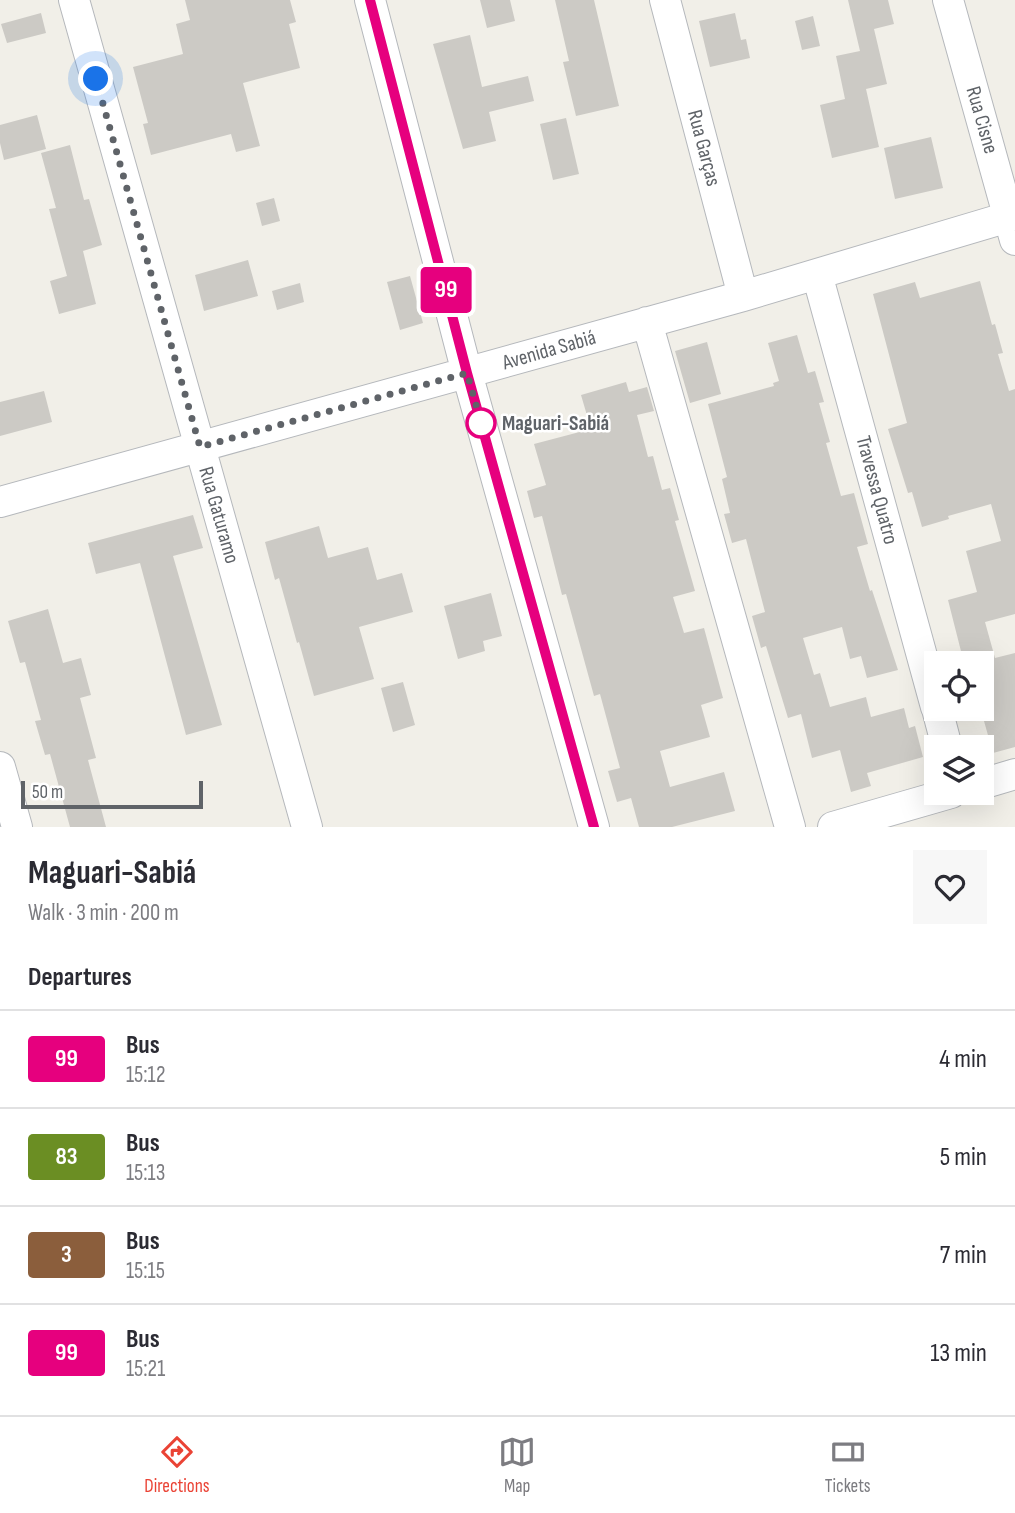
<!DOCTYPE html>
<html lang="en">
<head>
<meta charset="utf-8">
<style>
	body { margin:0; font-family:"Sofia Sans Condensed",sans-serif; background:#f7f7f7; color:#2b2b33; height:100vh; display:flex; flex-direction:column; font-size:26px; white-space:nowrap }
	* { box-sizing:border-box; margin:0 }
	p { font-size:23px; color:#7c7c81 }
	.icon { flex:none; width:38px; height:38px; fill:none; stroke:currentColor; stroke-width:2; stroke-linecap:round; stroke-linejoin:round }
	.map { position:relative; height:827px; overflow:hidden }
	.sheet { display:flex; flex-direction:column; background:#fff; flex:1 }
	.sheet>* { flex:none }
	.badge { padding:0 14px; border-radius:5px; font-size:24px; line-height:46px }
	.fabs { position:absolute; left:924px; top:651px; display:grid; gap:14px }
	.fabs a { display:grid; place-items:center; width:70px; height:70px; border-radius:0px; background:#fff; box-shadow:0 7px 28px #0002; font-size:35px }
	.scale { position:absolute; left:21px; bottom:18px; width:182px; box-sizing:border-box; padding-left:7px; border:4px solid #5f6368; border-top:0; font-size:19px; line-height:24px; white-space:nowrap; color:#5f6368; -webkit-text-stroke:5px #fff; paint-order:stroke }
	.you { position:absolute; width:35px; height:35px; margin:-18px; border:5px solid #fff; border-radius:50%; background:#1a73e8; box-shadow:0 0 0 10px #1a73e833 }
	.map>.badge { position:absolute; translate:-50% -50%; box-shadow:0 0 0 4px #fff }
	h2 { padding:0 28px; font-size:26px; line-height:63px }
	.round { display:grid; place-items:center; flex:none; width:74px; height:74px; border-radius:0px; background:#f7f7f7 }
	.overview { display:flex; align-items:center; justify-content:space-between; height:119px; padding:0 28px }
	h1 { font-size:33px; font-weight:700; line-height:52px }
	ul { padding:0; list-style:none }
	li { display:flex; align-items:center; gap:21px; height:98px; padding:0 28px; border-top:2px solid #e1e1e2 }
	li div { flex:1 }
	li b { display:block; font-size:26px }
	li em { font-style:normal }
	li .badge { min-width:77px; font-weight:700; text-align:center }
	.dock { display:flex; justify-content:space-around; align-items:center; height:98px; border-top:2px solid #e1e1e2; background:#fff; font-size:19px; color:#7c7c81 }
	.dock a { display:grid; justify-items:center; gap:4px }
	.dock .active { color:#ea4335 }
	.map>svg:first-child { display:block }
	.building { fill:#cccac5 }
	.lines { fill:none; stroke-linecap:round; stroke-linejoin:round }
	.minor-casing { stroke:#b5b8bc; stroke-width:32 }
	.minor { stroke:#fff; stroke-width:30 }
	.line-casing { stroke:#fff; stroke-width:16 }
	.line { stroke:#e6007e; stroke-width:10 }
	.walk { stroke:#5f6368; stroke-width:7; stroke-dasharray:0 12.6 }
	.stop-dot { fill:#fff; stroke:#e6007e; stroke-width:3.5 }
	.labels { text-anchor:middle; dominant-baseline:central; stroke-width:5; stroke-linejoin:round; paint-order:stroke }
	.street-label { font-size:21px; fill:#5f6368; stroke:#fff }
	.stop-label { font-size:21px; font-weight:bold; fill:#5f6368; stroke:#fff; text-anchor:start }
</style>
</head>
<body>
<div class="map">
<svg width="1015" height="827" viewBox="0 0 1015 827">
	<rect width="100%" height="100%" fill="#f1efe8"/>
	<path class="building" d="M185,0H290L296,22L289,24L300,68L243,83L260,146L236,152L231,134L151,155L143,124L148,123L133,67L183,54L176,24L190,20Z
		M480,0H510L515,21L487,28Z
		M555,0H594L619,106L576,116L563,62L569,61Z
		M848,0H888L894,24L874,29L887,84L866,89L879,147L832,158L820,105L845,99L836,56L860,51Z
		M41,13L46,33L7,43L1,24Z
		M735,13L741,40L746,39L750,58L710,67L699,21Z
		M813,16L820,46L802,50L795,21Z
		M470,35L482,87L528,76L534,101L489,112L496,141L463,149L433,44Z
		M37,115L46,149L4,160L0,143V125Z
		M566,118L579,174L553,180L540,124Z
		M931,137L943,188L895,199L884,148Z
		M70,145L84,200L89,199L102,245L83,251L96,304L59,314L50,281L67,276L49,209L56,208L41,153Z
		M274,198L280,221L262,226L256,203Z
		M248,260L258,296L204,311L195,275Z
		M410,276L423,323L400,330L387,282Z
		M980,281L992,325L995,324L1003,353L998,354L1009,391L1015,389V614L985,622L995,658L1015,653V747L993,753L982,714V663H964L948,600L977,592L966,551L1001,541L991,504L948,516L949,519L922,527L912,492L908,493L888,429L907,423L873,294L915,282L920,298Z
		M300,283L304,302L277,310L272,291Z
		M797,335L808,373L815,371L824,402L819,403L830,442L826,443L841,496L854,493L868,544L857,547L870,591L872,590L898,670L867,678L861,656L850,659L842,627L803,638L814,675L820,673L830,707L866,697L871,717L904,708L909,728L915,726L923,757L867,773L871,786L851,792L840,750L812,758L801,714L788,718L766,646L761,648L752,616L765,612L746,539L732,543L724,514L730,513L722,479L727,477L708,404L774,386L773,383L779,381L768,343Z
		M707,342L721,394L690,403L675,351Z
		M626,382L629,392L647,387L654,411L637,415L648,457L653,456L662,490L670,488L679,520L675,521L695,591L673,597L684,633L704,628L723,698L701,705L710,737L660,751L670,787L724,772L735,811L672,827H639L631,798L617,802L608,771L620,768L600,694L594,696L566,594L562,595L542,516L534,518L527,491L546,485L534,444L591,429L581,395Z
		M44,391L52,422L0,436V402Z
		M193,515L203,548L173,556L222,725L186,735L140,563L96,574L88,543Z
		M319,526L328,558L368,547L377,580L402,573L413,612L359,627L374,679L314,696L299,642L297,643L279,578L275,580L265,542Z
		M491,593L502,636L483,641L485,651L458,659L444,606Z
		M48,609L63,663L81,658L91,695L80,698L96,758L88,760L106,827H70L50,754L45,755L35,721L41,720L25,662L20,663L8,621Z
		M403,682L415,725L393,732L381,688Z"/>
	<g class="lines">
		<defs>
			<path id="minor" d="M74,0L307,827
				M370,0L467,373L594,827
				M665,0L743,296
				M948,0L1015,240
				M817,274L936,707
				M647,322L790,827
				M0,502L743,296L1015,215
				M937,709L947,747
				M0,767L17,827
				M982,784L1015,774
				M833,827L951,793"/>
		</defs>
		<use href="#minor" class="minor-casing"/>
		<use href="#minor" class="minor"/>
	</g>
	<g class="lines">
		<defs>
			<path id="line" d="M370,0L467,373L594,827"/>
		</defs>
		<use href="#line" class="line-casing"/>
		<use href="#line" class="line"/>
		<path class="walk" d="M96,79L200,447L467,373L482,426L481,423"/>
	</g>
	<circle class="stop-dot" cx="481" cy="423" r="14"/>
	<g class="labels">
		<g class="street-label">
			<text transform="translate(982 120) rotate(74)">Rua Cisne</text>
			<text transform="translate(704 148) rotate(75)">Rua Garças</text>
			<text transform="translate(549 350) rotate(-16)">Avenida Sabiá</text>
			<text transform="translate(877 490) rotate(75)">Travessa Quatro</text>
			<text transform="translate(219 515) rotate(74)">Rua Gaturamo</text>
		</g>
		<g class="stop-label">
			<text x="502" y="423">Maguari-Sabiá</text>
		</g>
	</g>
</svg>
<div class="fabs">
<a><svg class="icon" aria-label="locate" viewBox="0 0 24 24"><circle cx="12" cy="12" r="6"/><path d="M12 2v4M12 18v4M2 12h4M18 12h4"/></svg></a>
<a><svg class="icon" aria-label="layers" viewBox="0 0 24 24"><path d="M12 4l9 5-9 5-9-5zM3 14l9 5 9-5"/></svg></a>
</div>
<div class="scale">50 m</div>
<div class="you" style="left:96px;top:79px"></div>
<b class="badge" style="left:446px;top:290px;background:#e6007e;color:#fff">99</b>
</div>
<section class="sheet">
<div class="overview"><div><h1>Maguari-Sabiá</h1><p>Walk · 3 min · 200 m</p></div><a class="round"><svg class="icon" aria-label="heart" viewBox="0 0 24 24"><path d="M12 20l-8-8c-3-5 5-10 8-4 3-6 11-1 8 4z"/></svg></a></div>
<h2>Departures</h2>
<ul>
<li><span class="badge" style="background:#e6007e;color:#fff">99</span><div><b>Bus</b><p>15:12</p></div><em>4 min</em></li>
<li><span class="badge" style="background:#6b8e23;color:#fff">83</span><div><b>Bus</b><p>15:13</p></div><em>5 min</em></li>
<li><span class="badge" style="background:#8b5e3c;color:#fff">3</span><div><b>Bus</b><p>15:15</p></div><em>7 min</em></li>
<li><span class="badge" style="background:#e6007e;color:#fff">99</span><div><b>Bus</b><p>15:21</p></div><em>13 min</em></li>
</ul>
</section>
<nav class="dock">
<a class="active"><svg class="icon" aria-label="directions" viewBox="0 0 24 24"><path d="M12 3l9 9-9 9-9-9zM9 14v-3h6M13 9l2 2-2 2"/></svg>Directions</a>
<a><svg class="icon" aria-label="map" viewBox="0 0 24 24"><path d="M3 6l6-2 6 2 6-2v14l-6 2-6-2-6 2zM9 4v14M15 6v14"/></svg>Map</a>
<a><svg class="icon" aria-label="tickets" viewBox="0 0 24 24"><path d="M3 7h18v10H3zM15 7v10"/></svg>Tickets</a>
</nav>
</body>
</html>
